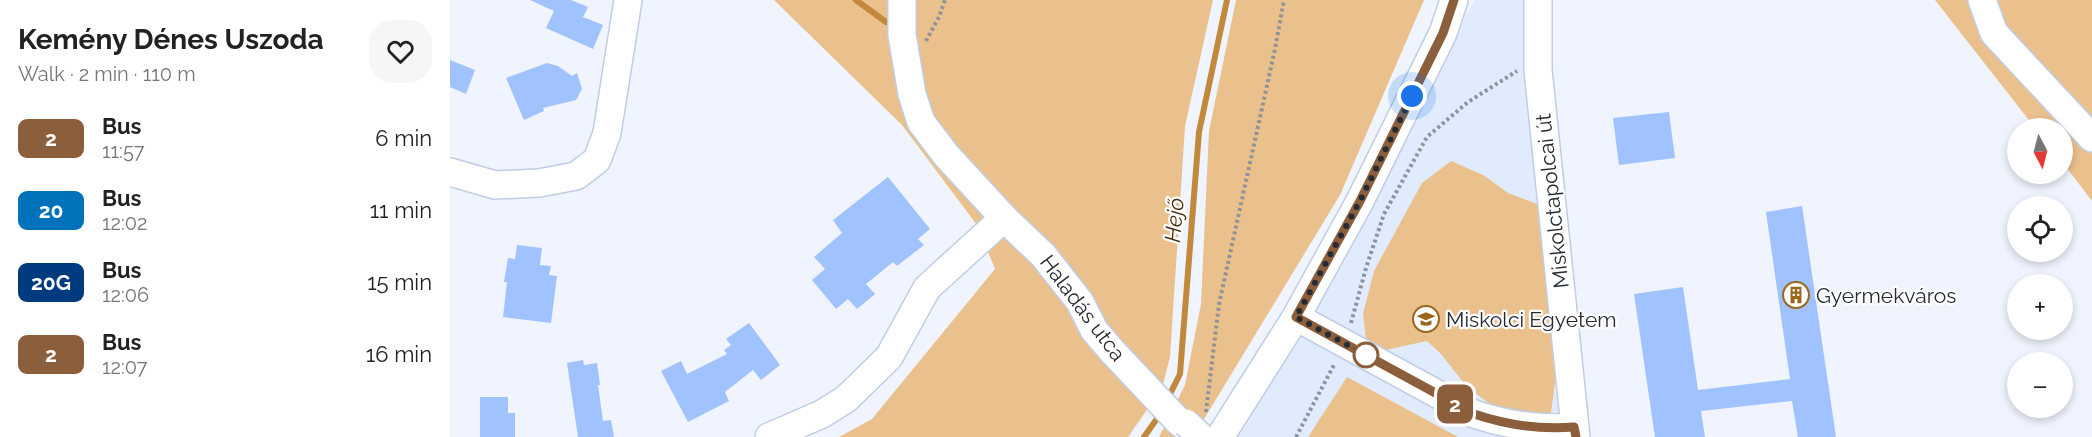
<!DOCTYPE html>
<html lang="en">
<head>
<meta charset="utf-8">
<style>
	body { margin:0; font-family:Raleway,sans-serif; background:#f6f6f6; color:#222; height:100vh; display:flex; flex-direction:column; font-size:22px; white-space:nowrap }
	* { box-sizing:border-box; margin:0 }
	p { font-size:20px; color:#767676 }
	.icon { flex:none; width:33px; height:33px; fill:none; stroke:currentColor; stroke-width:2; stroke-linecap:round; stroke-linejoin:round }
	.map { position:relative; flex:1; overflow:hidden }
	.panel { display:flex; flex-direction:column; background:#fff; width:450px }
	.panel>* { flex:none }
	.badge { padding:0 12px; border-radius:9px; font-size:21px; line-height:39px }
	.needle { width:39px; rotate:173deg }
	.controls { position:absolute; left:1557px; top:118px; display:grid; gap:12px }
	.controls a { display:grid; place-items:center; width:66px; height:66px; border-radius:50%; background:#fff; box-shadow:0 3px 9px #0003; font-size:30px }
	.you { position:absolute; width:30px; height:30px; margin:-15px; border:4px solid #fff; border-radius:50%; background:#1a73e8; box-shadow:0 0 0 9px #1a73e833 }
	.map>.badge { position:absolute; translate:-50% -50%; box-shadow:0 0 0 3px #fff }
	.round { display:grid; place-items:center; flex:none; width:63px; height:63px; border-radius:24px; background:#f6f6f6 }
	.head { display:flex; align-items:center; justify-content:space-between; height:102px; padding:0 18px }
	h1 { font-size:28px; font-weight:700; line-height:45px }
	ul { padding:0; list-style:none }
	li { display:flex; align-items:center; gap:18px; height:72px; padding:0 18px }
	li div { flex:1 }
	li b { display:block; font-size:22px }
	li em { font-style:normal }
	li .badge { min-width:66px; font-weight:700; text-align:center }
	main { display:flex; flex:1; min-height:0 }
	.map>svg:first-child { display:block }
	.built { fill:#e1ebfe }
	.green { fill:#eac08d }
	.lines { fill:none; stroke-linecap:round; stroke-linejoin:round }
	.stream { stroke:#c2893d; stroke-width:6 }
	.building { fill:#a0c2fe }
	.minor-casing { stroke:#c0cde5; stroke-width:30 }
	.path { stroke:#8e939c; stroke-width:4; stroke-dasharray:3 3; stroke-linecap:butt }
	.minor { stroke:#fff; stroke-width:27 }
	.minor-bridge-casing { stroke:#c0cde5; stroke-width:30; stroke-linecap:butt }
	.minor-bridge { stroke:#fff; stroke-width:27 }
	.line-casing { stroke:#fff; stroke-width:14 }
	.line { stroke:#8b5e3c; stroke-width:9 }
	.walk { stroke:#252a33; stroke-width:6; stroke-dasharray:0 10.8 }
	.stop-dot { fill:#fff; stroke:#8b5e3c; stroke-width:3 }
	.labels { text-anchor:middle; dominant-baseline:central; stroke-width:4.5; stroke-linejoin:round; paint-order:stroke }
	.street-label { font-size:21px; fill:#252a33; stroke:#fff }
	.poi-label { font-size:21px; fill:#252a33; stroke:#fff; text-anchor:start }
	.water-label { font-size:22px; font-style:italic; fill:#472f0e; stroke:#fff }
</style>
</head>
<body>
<main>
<section class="panel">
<div class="head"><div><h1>Kemény Dénes Uszoda</h1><p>Walk · 2 min · 110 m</p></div><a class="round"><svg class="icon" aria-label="heart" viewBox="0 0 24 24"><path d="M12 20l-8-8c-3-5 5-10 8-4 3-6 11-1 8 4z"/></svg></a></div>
<ul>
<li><span class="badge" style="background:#8b5e3c;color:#fff">2</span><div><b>Bus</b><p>11:57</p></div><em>6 min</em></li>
<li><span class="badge" style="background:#0072bc;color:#fff">20</span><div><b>Bus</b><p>12:02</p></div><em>11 min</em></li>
<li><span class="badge" style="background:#003b80;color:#fff">20G</span><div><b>Bus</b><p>12:06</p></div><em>15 min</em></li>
<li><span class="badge" style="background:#8b5e3c;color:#fff">2</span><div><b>Bus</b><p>12:07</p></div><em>16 min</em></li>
</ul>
</section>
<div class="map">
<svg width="1642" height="437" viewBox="0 0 1642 437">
	<rect width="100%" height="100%" fill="#eff4fe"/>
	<path class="built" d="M1025,0H1078L1120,437H775Z"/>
	<path class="green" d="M324,0H763L735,126L720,357L712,388L678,437H389L422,419L545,269L527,225L452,125Z
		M786,0H974L890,195L745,434L742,437H709L735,385L751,304L759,131Z
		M1485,0H1642V201L1613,163L1612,129H1586Z
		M1001,161L1035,176L1058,193L1087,204L1106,375L1101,413L1087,420L1053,414L1017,387L991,354L977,341L931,351L917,348L913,314L924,271L972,183Z
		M897,377L1008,437H858Z"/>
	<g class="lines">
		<path class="stream" d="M406,0L436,22
			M718,398L730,374L749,132L777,0
			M694,437L711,413"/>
	</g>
	<path class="building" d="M80,0H121L138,7L133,17L153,25L143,49L96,28L104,11Z
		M0,60L25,70L16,94L0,87Z
		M97,63L108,66L122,76L127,73L132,89L126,100L93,108L94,111L74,120L56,78Z
		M1219,112L1225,158L1169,165L1163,118Z
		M438,177L480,229L468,239L474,245L447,266L443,262L416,284L425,294L407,309L398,299L386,309L362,280L375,269L364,257L392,233L383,220Z
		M1352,206L1386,437H1348L1342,401L1251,411L1255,437H1205L1184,294L1233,287L1248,390L1340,379L1316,212Z
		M67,245L92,248L90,265L101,266L99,275L107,276L101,323L53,317L57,282H54L58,258L65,259Z
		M299,323L330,365L311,380L303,370L275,392L279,401L238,422L211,371L231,361L237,374L277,354L274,350L281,345L276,339Z
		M133,360L134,365L147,363L150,385H148L153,421L161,420L164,437H128L117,363Z
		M30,397H58V413H65V437H30Z"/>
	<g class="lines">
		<defs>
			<path id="minor" d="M452,0V35L462,94L471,122L496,155L554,218L593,255L630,302L644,330L662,351L729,422L749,437
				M1088,0V70L1126,437
				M1532,0L1544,33L1642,138
				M0,172L45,185L89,183L126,176L147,160L157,133L178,0
				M846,317L1024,414C1057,425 1089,430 1124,427
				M319,437L372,414L396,399L439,357L477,288L554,218
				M770,437L846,317L910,201L993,33L1004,0"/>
		</defs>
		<use href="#minor" class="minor-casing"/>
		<path class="path" d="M476,41L489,17L495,0
			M901,323L916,268L934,214L977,137L1018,102L1067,71
			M756,412L769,304L825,49L834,0
			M846,437L885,363"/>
		<use href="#minor" class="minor"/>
		<defs>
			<path id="minor-bridge" d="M736,423L751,437"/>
		</defs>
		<use href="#minor-bridge" class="minor-bridge-casing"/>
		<use href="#minor-bridge" class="minor-bridge"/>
	</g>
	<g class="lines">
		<defs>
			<path id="line" d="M1004,0L993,33L910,201L846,317L1024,414C1057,425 1089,430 1124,427L1126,437"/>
		</defs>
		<use href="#line" class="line-casing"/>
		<use href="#line" class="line"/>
		<path class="walk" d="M916,355L846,317L910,201L962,96"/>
	</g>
	<defs>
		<symbol id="building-ring" viewBox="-11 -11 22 22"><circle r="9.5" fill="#fff" stroke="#9a671c" stroke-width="1.5"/><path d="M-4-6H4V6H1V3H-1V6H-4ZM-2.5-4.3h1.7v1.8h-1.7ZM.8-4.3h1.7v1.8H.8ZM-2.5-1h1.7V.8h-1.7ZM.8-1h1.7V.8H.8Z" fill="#9a671c"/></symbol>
		<symbol id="university-ring" viewBox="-11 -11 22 22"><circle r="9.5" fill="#fff" stroke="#9a671c" stroke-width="1.5"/><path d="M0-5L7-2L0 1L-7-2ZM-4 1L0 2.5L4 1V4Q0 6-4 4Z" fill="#9a671c"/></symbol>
	</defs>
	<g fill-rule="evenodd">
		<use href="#building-ring" x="1331" y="280" width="30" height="30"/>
		<use href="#university-ring" x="961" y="304" width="30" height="30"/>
	</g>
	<circle class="stop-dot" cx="916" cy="355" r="12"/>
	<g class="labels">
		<g class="street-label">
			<text transform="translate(1102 201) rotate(-96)">Miskolctapolcai út</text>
			<text transform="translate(633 308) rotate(53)">Haladás utca</text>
		</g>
		<g class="poi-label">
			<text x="1366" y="295">Gyermekváros</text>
			<text x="996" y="319">Miskolci Egyetem</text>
		</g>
		<g class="water-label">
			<text transform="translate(724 220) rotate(-85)">Hejő</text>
		</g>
	</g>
</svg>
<div class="controls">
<a><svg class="needle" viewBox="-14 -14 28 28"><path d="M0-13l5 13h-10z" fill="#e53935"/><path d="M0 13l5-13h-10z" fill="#767676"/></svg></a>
<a><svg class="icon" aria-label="locate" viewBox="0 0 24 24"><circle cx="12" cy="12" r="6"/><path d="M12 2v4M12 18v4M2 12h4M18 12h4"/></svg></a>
<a>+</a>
<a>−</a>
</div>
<div class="you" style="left:962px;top:96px"></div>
<b class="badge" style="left:1005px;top:404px;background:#8b5e3c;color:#fff">2</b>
</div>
</main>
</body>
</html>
